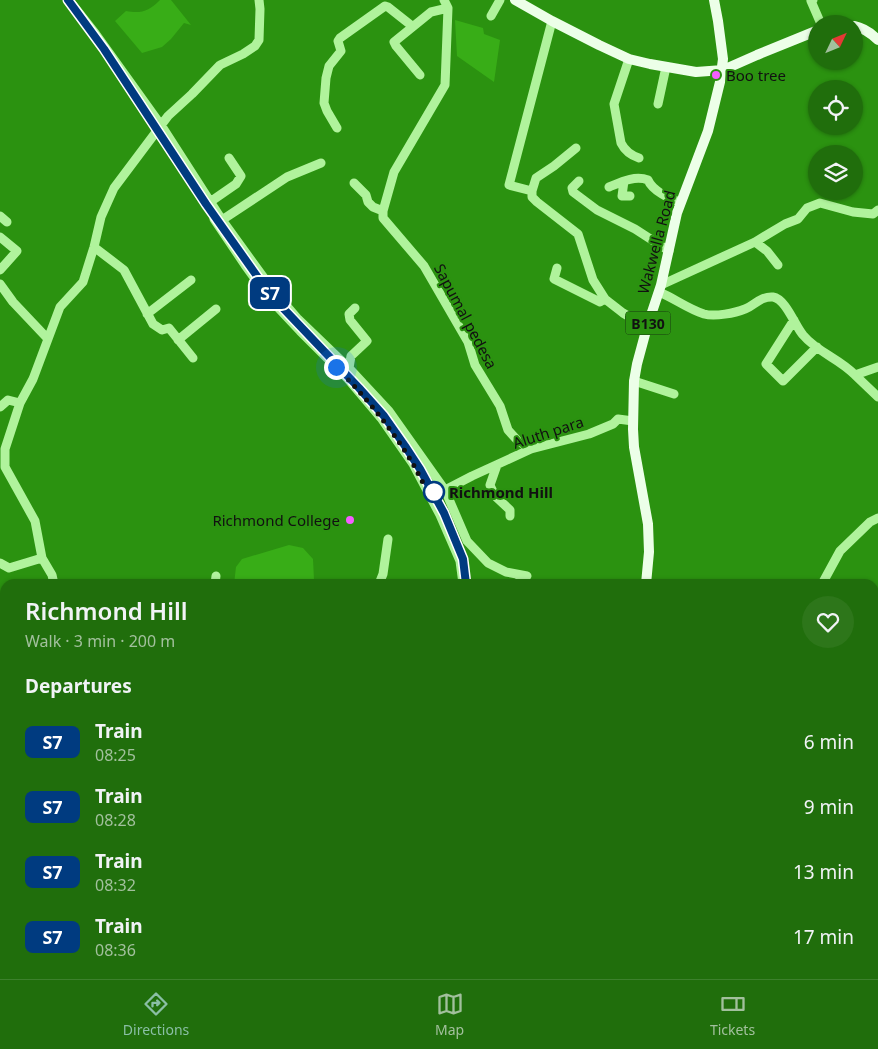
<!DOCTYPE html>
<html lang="en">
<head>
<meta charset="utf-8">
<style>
	body { margin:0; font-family:"Noto Sans",sans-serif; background:#2d761a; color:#f1f3f6; height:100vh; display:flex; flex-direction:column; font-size:19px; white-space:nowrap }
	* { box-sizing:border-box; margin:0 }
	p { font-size:16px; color:#a2c09d }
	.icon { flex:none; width:28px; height:28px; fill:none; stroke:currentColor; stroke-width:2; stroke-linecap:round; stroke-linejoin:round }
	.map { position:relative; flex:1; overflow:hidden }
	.side { position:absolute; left:0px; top:579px; width:879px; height:401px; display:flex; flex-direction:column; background:#206e0c; border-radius:15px 15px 0 0; box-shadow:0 1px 4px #0004 }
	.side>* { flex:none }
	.badge { padding:0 10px; border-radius:8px; font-size:18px; line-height:32px }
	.needle { width:32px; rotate:47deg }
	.tools { position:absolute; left:808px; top:15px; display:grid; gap:10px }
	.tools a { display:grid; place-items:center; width:55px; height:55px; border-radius:50%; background:#206e0c; box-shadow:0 1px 4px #0004; font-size:25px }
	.you { position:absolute; width:25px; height:25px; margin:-12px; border:4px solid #fff; border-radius:50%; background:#1a73e8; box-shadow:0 0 0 8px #1a73e833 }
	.map>.badge { position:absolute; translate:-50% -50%; box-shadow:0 0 0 2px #fff }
	h2 { padding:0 25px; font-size:19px; line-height:45px }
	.round { display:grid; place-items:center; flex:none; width:52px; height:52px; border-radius:26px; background:#2d761a }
	.headline { display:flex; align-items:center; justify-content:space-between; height:85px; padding:0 25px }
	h1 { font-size:24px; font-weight:600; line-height:38px }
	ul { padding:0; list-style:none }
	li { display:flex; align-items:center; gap:15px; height:65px; padding:0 25px }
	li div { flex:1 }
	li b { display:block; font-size:19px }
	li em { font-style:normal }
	li .badge { min-width:55px; font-weight:700; text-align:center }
	.tabs { display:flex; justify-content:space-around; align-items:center; height:70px; border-top:1px solid #3d812d; background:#206e0c; font-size:14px; color:#a2c09d }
	.tabs a { display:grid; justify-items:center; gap:2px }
	.tabs .on { color:#8abfa5 }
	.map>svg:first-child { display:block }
	.green { fill:#38ad17 }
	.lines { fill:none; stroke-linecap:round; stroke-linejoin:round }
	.stream { stroke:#a6f78d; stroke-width:2 }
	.minor { stroke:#b0f39c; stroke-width:9 }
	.major { stroke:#ecffe8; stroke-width:10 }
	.rail-casing { stroke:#fff; stroke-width:4 }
	.rail { stroke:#2b9210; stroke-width:2; stroke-dasharray:5.5; stroke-linecap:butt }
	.line-casing { stroke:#fff; stroke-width:11 }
	.line { stroke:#003b80; stroke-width:8 }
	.walk { stroke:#111; stroke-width:5; stroke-dasharray:0 9 }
	.poi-dot { fill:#f55eff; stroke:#2b9210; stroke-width:2 }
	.stop-dot { fill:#fff; stroke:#003b80; stroke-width:2.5 }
	.labels { text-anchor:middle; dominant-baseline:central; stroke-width:4; stroke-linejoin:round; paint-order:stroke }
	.shield { fill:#2b9210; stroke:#193811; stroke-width:1 }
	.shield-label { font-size:14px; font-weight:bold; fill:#111 }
	.poi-label { font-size:15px; fill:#111; stroke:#2b9210; text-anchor:start }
	.street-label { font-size:15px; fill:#111; stroke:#2b9210 }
	.stop-label { font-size:15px; font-weight:bold; fill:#111; stroke:#2b9210; text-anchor:start }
</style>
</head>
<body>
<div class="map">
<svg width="878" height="979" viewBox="0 0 878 979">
	<rect width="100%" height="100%" fill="#2b9210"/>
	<path class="green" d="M160,0H171L191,25L184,23L171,39L162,47L142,53L115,21L126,11C141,14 149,11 160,0Z
		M455,20L483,28L484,34L500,40L494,82L457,56Z
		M289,545L303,548L313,559L314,580L313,584H234L236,567L242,559Z
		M874,942C878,952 878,968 873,979H838L836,975H874Z"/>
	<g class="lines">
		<path class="stream" d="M541,979L543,975"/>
		<path class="minor" d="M69,0L95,33L161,125L222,220L272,289L297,318L349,368L389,411L445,490L467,541L488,563L506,572L527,576L516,584
			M444,0L448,8L445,85L394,172L383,211V218L424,266L468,342L475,365L500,406L508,430L518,441L531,449
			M813,0L811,1L821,24
			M491,16L500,0
			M629,59L614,104L621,143C625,151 630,155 639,158
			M420,75L396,46L394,42L431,12L448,8
			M658,104L666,67
			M337,128L327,111L324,103L326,78L329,66L341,51L338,41L340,38L385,6L388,7L412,26
			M576,148L554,166L536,178L532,191V197L537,202L578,234L593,280L605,299L623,313L647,327
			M579,181L572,188L573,192L597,210L635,229L669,251
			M624,181L622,196H630
			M354,183L366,195L368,202L373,207L383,211
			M609,187C621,182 635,175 648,180C652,190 670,200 681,202
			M532,191L509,185L552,21
			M210,202L236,184L241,176L229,158
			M0,216L7,222
			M214,219L245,265L268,297L300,331L348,379L381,418L413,464L440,515L460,561L463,584
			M222,220L287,177L321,163
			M0,237L17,251L0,270
			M755,242L767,251L778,265
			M94,247L124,270L153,324L162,330L169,328L193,358
			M557,268L554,279L600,302L605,299
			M0,284L13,302L48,339L33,379L20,403L5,449V467L35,521L42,558L52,575L54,584
			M661,285L755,242L785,224L798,219L807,208L820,203L853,212L873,214L878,210
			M659,292C674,298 688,309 704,314C715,317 735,313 745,309C755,305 761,296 773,297C786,299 795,326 803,335C817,352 840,359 855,375L878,367
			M147,314L191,280
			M794,320L766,364L783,381L817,347
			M48,339L60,307L83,282L94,247L101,217L114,188L168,116L192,94L220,65L243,54L255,46L259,40L260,9L259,0
			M178,340L216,309
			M349,368L351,356L367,341L350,320L349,314L355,308
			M855,375L878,397
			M634,381L674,394
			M0,407L8,400L20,403
			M497,465L490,485L495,496L510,510V516
			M445,490L472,476L531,449L589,434L613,424L618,419L633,421
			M0,563L9,568L42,558
			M215,584L216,576
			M379,584L383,574L388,539
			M822,584L840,551L870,522L878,518
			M874,694L878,696
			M0,701H5
			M874,730L878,723
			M874,758L878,762
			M874,793L878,786
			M874,900L878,893
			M0,939L5,940
			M112,975L116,979
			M392,975L395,979
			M551,975L559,979
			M648,975L653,979
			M179,979L181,975
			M365,979L369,975
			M429,979L430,975"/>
		<path class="major" d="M515,0L552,21L599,45L629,59L650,64L696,72L723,70L757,55L816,31
			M854,26C864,28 871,33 878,40
			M646,584L649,552L648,524L634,447L633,429L634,381L637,364L647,327L661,285L677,213L708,131L720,82L723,59L718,21L714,0
			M874,909L878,912
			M525,979L526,975"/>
		<defs>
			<path id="rail" d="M68,0L104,49L206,204L264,286L282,307L359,388L384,416L405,446L420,469L444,513L463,559L466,584
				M433,979L434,975"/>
		</defs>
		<use href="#rail" class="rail-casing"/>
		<use href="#rail" class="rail"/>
	</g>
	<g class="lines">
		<defs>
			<path id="line" d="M68,0L104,49L206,204L264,286L282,307L359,388L384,416L405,446L420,469L444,513L463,559L466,584"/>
		</defs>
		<use href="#line" class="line-casing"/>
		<use href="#line" class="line"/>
		<path class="walk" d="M336,367C365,396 392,429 413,464C419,475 425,487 431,498L434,492"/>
	</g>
	<g class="poi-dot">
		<circle cx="716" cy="75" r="5"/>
		<circle cx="350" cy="520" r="5"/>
	</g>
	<circle class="stop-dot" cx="434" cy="492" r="10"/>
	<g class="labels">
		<rect class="shield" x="625.5" y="311.5" width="45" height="23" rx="4"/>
		<g class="shield-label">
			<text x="648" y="323">B130</text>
		</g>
		<g class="poi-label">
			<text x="726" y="75">Boo tree</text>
			<text x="340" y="520" text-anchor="end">Richmond College</text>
		</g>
		<g class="street-label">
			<text transform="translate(656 242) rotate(-75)">Wakwella Road</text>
			<text transform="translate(466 316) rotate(62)">Sapumal pedesa</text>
			<text transform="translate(548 432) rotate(-18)">Aluth para</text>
		</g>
		<g class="stop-label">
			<text x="449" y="492">Richmond Hill</text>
		</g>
	</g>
</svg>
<div class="tools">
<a><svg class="needle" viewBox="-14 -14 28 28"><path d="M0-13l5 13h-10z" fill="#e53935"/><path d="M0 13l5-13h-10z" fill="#a2c09d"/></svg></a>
<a><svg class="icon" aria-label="locate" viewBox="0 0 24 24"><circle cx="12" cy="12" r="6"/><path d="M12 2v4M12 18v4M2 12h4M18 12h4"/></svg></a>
<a><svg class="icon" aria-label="layers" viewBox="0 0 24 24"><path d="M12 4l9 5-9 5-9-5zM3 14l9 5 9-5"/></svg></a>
</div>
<div class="you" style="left:336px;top:367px"></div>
<b class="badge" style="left:270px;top:293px;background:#003b80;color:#fff">S7</b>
<section class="side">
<div class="headline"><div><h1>Richmond Hill</h1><p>Walk · 3 min · 200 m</p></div><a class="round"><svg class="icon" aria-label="heart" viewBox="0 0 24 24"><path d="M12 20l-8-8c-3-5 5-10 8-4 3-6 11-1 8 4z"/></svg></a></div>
<h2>Departures</h2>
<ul>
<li><span class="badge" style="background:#003b80;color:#fff">S7</span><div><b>Train</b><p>08:25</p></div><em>6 min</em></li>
<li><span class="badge" style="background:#003b80;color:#fff">S7</span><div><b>Train</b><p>08:28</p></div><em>9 min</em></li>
<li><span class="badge" style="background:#003b80;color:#fff">S7</span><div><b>Train</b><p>08:32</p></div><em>13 min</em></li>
<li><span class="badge" style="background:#003b80;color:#fff">S7</span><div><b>Train</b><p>08:36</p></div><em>17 min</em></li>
</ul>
</section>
</div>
<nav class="tabs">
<a class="on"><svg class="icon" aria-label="directions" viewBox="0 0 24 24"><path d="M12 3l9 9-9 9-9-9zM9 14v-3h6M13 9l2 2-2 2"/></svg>Directions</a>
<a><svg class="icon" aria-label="map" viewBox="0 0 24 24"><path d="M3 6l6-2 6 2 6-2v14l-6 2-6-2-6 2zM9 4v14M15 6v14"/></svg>Map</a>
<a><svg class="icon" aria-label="tickets" viewBox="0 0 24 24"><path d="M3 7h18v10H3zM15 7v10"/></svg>Tickets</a>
</nav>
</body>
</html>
